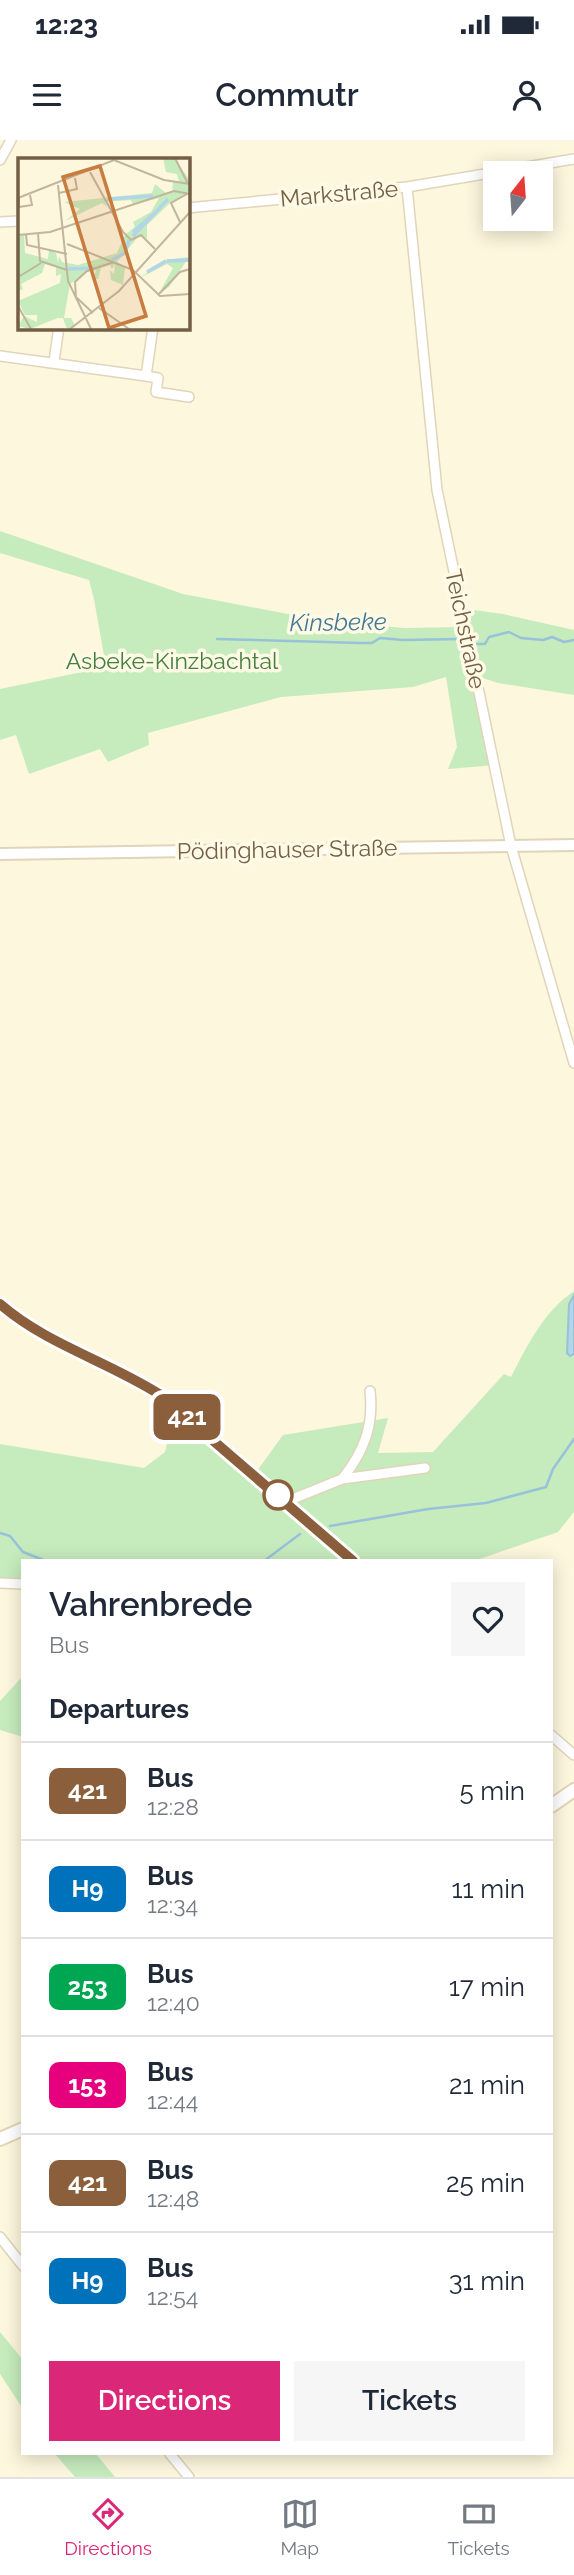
<!DOCTYPE html>
<html lang="en">
<head>
<meta charset="utf-8">
<style>
	body { margin:0; font-family:Raleway,sans-serif; background:#f6f6f7; color:#1f2937; height:100vh; display:flex; flex-direction:column; font-size:26px; white-space:nowrap }
	* { box-sizing:border-box; margin:0 }
	p { font-size:23px; color:#747a83 }
	.icon { flex:none; width:38px; height:38px; fill:none; stroke:currentColor; stroke-width:2; stroke-linecap:round; stroke-linejoin:round }
	.map { position:relative; flex:1; overflow:hidden }
	.details { position:absolute; left:21px; top:1419px; width:532px; height:896px; display:flex; flex-direction:column; background:#fff; border-radius:0px; box-shadow:0 4px 18px #0003 }
	.details>* { flex:none }
	.badge { padding:0 14px; border-radius:10px; font-size:24px; line-height:46px }
	.needle { width:46px; rotate:17deg }
	.controls { position:absolute; left:483px; top:21px; display:grid; gap:14px }
	.controls a { display:grid; place-items:center; width:70px; height:70px; border-radius:0px; background:#fff; box-shadow:0 4px 18px #0003; font-size:35px }
	.map>.badge { position:absolute; translate:-50% -50%; box-shadow:0 0 0 4px #fff }
	h2 { padding:0 28px; font-size:26px; line-height:63px }
	.round { display:grid; place-items:center; flex:none; width:74px; height:74px; border-radius:0px; background:#f6f6f7 }
	.head { display:flex; align-items:center; justify-content:space-between; height:119px; padding:0 28px }
	h1 { font-size:33px; font-weight:600; line-height:52px }
	.cta { display:flex; gap:14px; margin-top:auto; padding:14px 28px }
	.cta a { flex:1; height:80px; border-radius:0px; background:#db2777; color:#fff; font-size:28px; font-weight:600; line-height:80px; text-align:center }
	.cta a+a { background:#f6f6f7; color:#1f2937 }
	ul { padding:0; list-style:none }
	li { display:flex; align-items:center; gap:21px; height:98px; padding:0 28px; border-top:2px solid #e0e1e3 }
	li div { flex:1 }
	li b { display:block; font-size:26px }
	li em { font-style:normal }
	li .badge { min-width:77px; font-weight:700; text-align:center }
	.status { display:flex; justify-content:space-between; align-items:center; height:49px; padding:0 35px; background:#fff; direction:ltr }
	.status svg { height:19px; fill:currentColor }
	header { display:flex; justify-content:space-between; align-items:center; height:91px; padding:0 28px; background:#fff; font-size:32px; font-weight:600 }
	.menu { display:flex; justify-content:space-around; align-items:center; height:98px; border-top:2px solid #e0e1e3; background:#fff; font-size:19px; color:#747a83 }
	.menu a { display:grid; justify-items:center; gap:4px }
	.menu .active { color:#db2777 }
	.map>svg:first-child { display:block }
	.green { fill:#c6ebbd }
	.water { fill:#b2d5e7; stroke:#98c2d9; stroke-width:2 }
	.lines { fill:none; stroke-linecap:round; stroke-linejoin:round }
	.stream { stroke:#98c2d9; stroke-width:2.5 }
	.minor-casing { stroke:#e1d4ba; stroke-width:12 }
	.tertiary-casing { stroke:#e1d4ba; stroke-width:14 }
	.secondary-casing { stroke:#e4d4b5; stroke-width:16 }
	.minor { stroke:#fff; stroke-width:9 }
	.tertiary { stroke:#fff; stroke-width:10 }
	.secondary { stroke:#fff; stroke-width:12 }
	.line-casing { stroke:#fff; stroke-width:16 }
	.line { stroke:#8b5e3c; stroke-width:10 }
	.stop-dot { fill:#fff; stroke:#8b5e3c; stroke-width:3.5 }
	.labels { text-anchor:middle; dominant-baseline:central; stroke-width:7; stroke-linejoin:round; paint-order:stroke }
	.street-label { font-size:23px; fill:#745f45; stroke:#fffae5 }
	.park-label { font-size:23px; fill:#458040; stroke:#fffae5 }
	.water-label { font-size:24px; font-style:italic; fill:#437997; stroke:#fffae5 }
	.inset-river { fill:none; stroke:#b2d5e7; stroke-width:3.5 }
	.inset-road { fill:none; stroke:#c2b59c; stroke-width:2 }
	.view { fill:#c97c3f; fill-opacity:0.15; stroke:#c97c3f; stroke-width:3.5 }
	.inset-edge { fill:none; stroke:#745f45; stroke-width:3.5 }
</style>
</head>
<body>
<div class="status"><b>12:23</b><svg viewBox="0 0 49 12"><path d="M0 12V9h3v3zM5 12V6h3v6zM10 12V3h3v9zM15 12V0h3v12zM26 1h20v11H26zM47 4h2v5h-2z"/></svg></div>
<header><svg class="icon" aria-label="menu" viewBox="0 0 24 24"><path d="M4 6h16M4 12h16M4 18h16"/></svg>Commutr<svg class="icon" aria-label="person" viewBox="0 0 24 24"><circle cx="12" cy="8" r="4"/><path d="M4 21q1-7 8-7t8 7"/></svg></header>
<div class="map">
<svg width="574" height="2337" viewBox="0 0 574 2337">
	<rect width="100%" height="100%" fill="#fdf7de"/>
	<path class="green" d="M0,391L183,454L319,480L404,488L463,487L459,468L503,474L574,490V555L498,543L477,536L496,625L448,629L457,607L446,537L413,547L281,557L148,593L149,605L108,622L100,609L29,634L16,595L0,600V549L106,527L94,459L89,440L0,413Z
		M574,1151V1372L558,1392L474,1421H23V1446H0V1304L144,1328L165,1312L174,1274L251,1339L283,1295L388,1278L378,1313L433,1312L504,1234L511,1237C527,1206 544,1171 574,1151Z
		M23,1536V1597L0,1590V1561Z
		M0,2192L23,2220V2269L0,2234Z
		M55,2314H96L115,2337H75Z"/>
	<path class="water" d="M574,1155V1214L570,1216L567,1213L569,1164Z"/>
	<g class="lines">
		<path class="stream" d="M217,499L361,503H372L380,498L403,500L459,499
			M476,504H485L489,497L509,492L521,498L543,500L552,497L564,502L574,500
			M330,1386L428,1369L486,1363L546,1347L553,1329L574,1299
			M0,1393L10,1396L23,1412L46,1421
			M264,1421L300,1394"/>
		<defs>
			<path id="minor" d="M0,20L11,0
				M407,47L437,350L511,706L574,923
				M187,68L407,47L574,19
				M0,82L19,81
				M0,216L146,236L153,187
				M54,221L59,187
				M146,236L158,238L156,252L189,257
				M0,1164C46,1204 108,1221 159,1254L353,1421
				M342,1339C364,1312 374,1285 370,1251
				M285,1362L342,1339L425,1328
				M0,1443L23,1444
				M551,1595L574,1615
				M0,2097L23,2126
				M170,2314L189,2337"/>
			<path id="tertiary" d="M0,714L574,705"/>
			<path id="secondary" d="M551,1666L574,1650
				M0,1999L23,1989"/>
		</defs>
		<use href="#minor" class="minor-casing"/>
		<use href="#tertiary" class="tertiary-casing"/>
		<use href="#secondary" class="secondary-casing"/>
		<use href="#minor" class="minor"/>
		<use href="#tertiary" class="tertiary"/>
		<use href="#secondary" class="secondary"/>
	</g>
	<g class="lines">
		<defs>
			<path id="line" d="M0,1164C46,1204 107,1221 159,1254L353,1421"/>
		</defs>
		<use href="#line" class="line-casing"/>
		<use href="#line" class="line"/>
	</g>
	<circle class="stop-dot" cx="278" cy="1355" r="14"/>
	<g class="labels">
		<g class="street-label">
			<text transform="translate(339 53) rotate(-5)">Markstraße</text>
			<text transform="translate(466 489) rotate(78)">Teichstraße</text>
			<text transform="translate(287 709) rotate(-1)">Pödinghauser Straße</text>
		</g>
		<g class="park-label">
			<text x="172" y="520">Asbeke-Kinzbachtal</text>
		</g>
		<g class="water-label">
			<text transform="translate(338 482) rotate(-1)">Kinsbeke</text>
		</g>
	</g>
	<g transform="translate(18 18)">
		<rect width="172" height="172" fill="#fdf7de"/>
		<path d="M145,0H156L171,21V36L153,44L129,67V81L121,78L99,104L107,109L105,127L93,122L92,112L96,116L97,106L94,111L92,107L83,110L80,121H76L78,112L69,114L52,126L46,160H53L57,168L49,171L45,160H40L12,171L0,168L6,158L19,164V157H7L0,143L42,125L43,116L38,118V109L27,106L24,115L3,126L5,131L0,133V77H6L7,95L30,101L31,92L38,95L40,105L41,98L44,104L60,107L99,95L107,77L117,69L115,64L133,54L141,40L115,47L113,42L87,44L89,49L84,45L47,63L62,51L46,44L134,35L137,26L148,35L154,34L155,24H161L159,16L148,14ZM171,99L151,129L140,137L155,110L149,106L122,120L146,102Z" fill="#c6ebbd"/>
		<path class="inset-river" d="M89,41L135,38M115,74L134,57M115,78L150,41M94,102L107,95L111,82M149,103L172,102M50,111L76,110M129,114L148,103"/>
		<path class="inset-road" d="M157,0L170,26M72,14L105,74L113,82L123,77L137,91M40,27L50,123L73,171M41,35L59,31L57,20M0,40L96,2L146,22L172,26M1,40V49L14,47L12,37M162,64L153,45L169,36M20,75L22,103L49,112M8,76L9,87L49,96M0,77L32,74L156,33L172,36M49,86L115,112L142,138L172,136M0,115L2,118L23,105M140,137L162,114L172,111M0,148L13,171M81,150L111,171M75,155L58,139L57,124L69,113L96,104M52,171L101,133L172,54"/>
		<path class="view" d="M82,8L128,158L91,170L45,19Z"/>
		<rect width="172" height="172" class="inset-edge"/>
	</g>
</svg>
<div class="controls">
<a><svg class="needle" viewBox="-14 -14 28 28"><path d="M0-13l5 13h-10z" fill="#e53935"/><path d="M0 13l5-13h-10z" fill="#747a83"/></svg></a>
</div>
<b class="badge" style="left:187px;top:1277px;background:#8b5e3c;color:#fff">421</b>
<section class="details">
<div class="head"><div><h1>Vahrenbrede</h1><p>Bus</p></div><a class="round"><svg class="icon" aria-label="heart" viewBox="0 0 24 24"><path d="M12 20l-8-8c-3-5 5-10 8-4 3-6 11-1 8 4z"/></svg></a></div>
<h2>Departures</h2>
<ul>
<li><span class="badge" style="background:#8b5e3c;color:#fff">421</span><div><b>Bus</b><p>12:28</p></div><em>5 min</em></li>
<li><span class="badge" style="background:#0072bc;color:#fff">H9</span><div><b>Bus</b><p>12:34</p></div><em>11 min</em></li>
<li><span class="badge" style="background:#00a651;color:#fff">253</span><div><b>Bus</b><p>12:40</p></div><em>17 min</em></li>
<li><span class="badge" style="background:#e6007e;color:#fff">153</span><div><b>Bus</b><p>12:44</p></div><em>21 min</em></li>
<li><span class="badge" style="background:#8b5e3c;color:#fff">421</span><div><b>Bus</b><p>12:48</p></div><em>25 min</em></li>
<li><span class="badge" style="background:#0072bc;color:#fff">H9</span><div><b>Bus</b><p>12:54</p></div><em>31 min</em></li>
</ul>
<div class="cta"><a>Directions</a><a>Tickets</a></div>
</section>
</div>
<nav class="menu">
<a class="active"><svg class="icon" aria-label="directions" viewBox="0 0 24 24"><path d="M12 3l9 9-9 9-9-9zM9 14v-3h6M13 9l2 2-2 2"/></svg>Directions</a>
<a><svg class="icon" aria-label="map" viewBox="0 0 24 24"><path d="M3 6l6-2 6 2 6-2v14l-6 2-6-2-6 2zM9 4v14M15 6v14"/></svg>Map</a>
<a><svg class="icon" aria-label="tickets" viewBox="0 0 24 24"><path d="M3 7h18v10H3zM15 7v10"/></svg>Tickets</a>
</nav>
</body>
</html>
